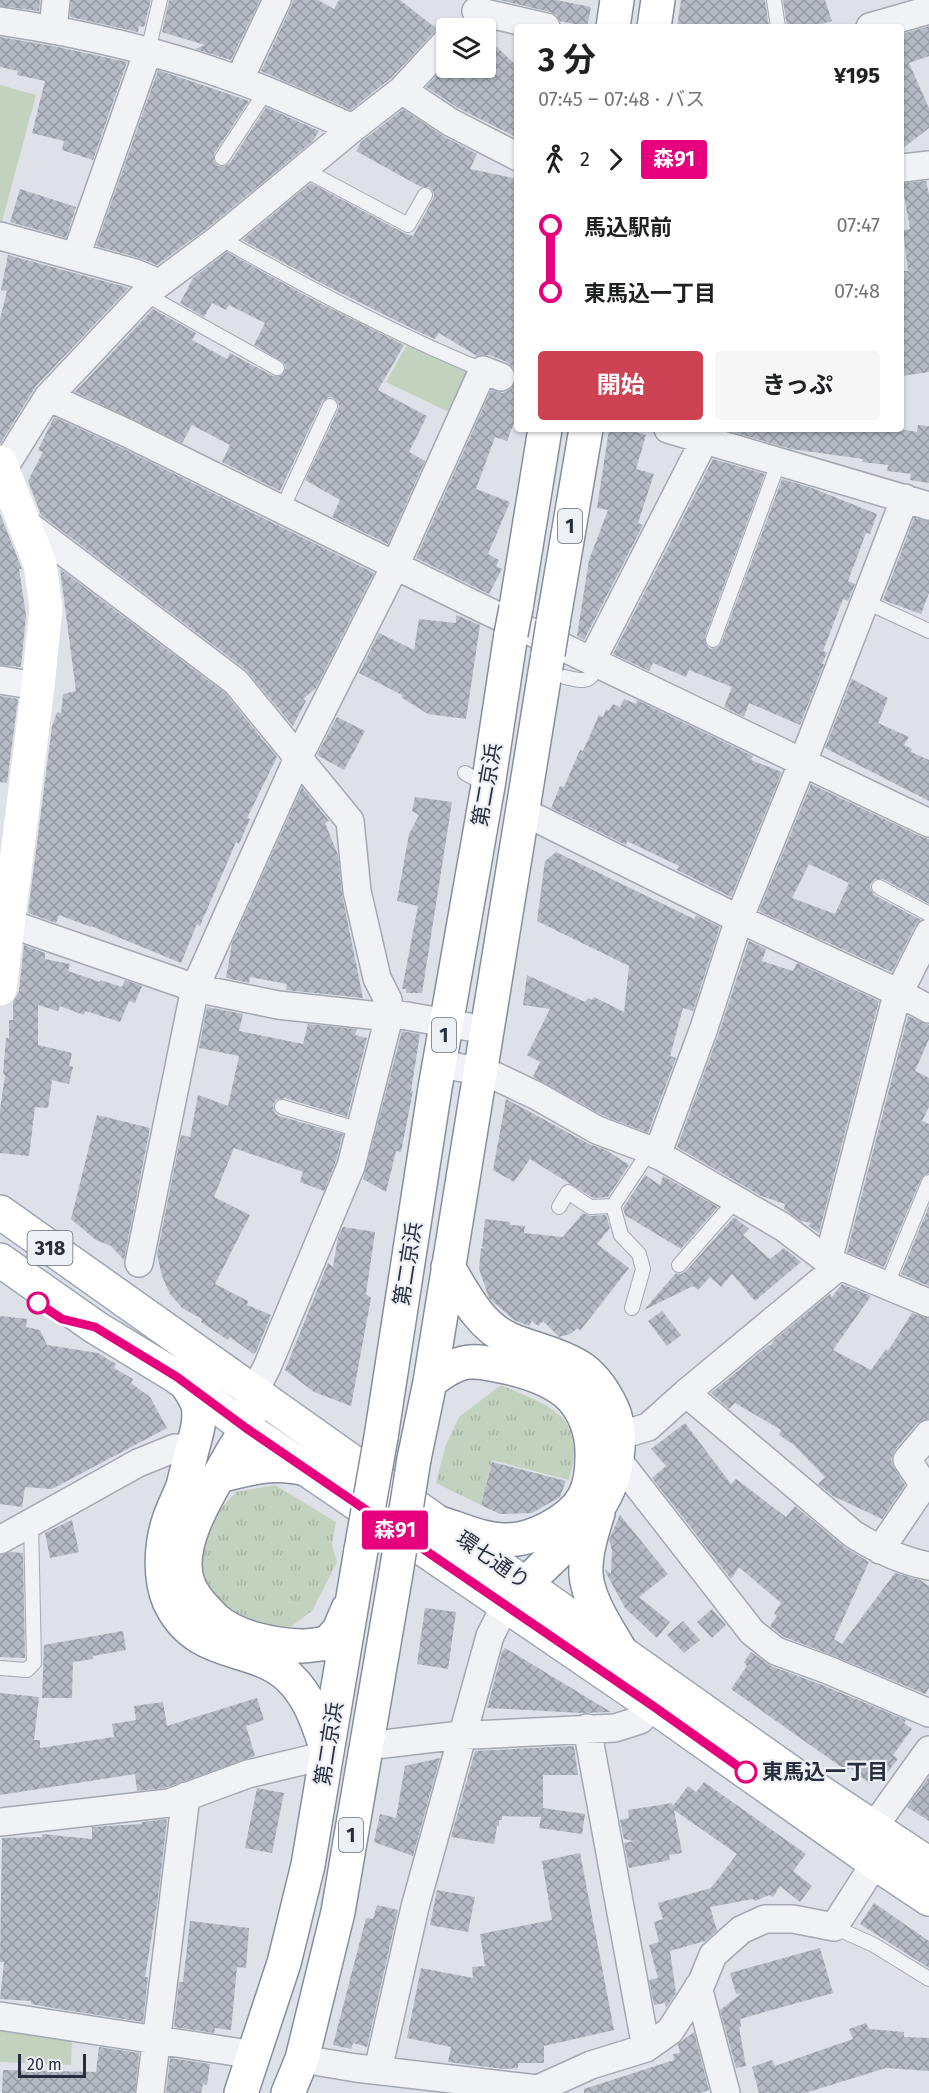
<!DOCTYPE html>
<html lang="ja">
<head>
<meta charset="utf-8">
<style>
	body { margin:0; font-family:"Fira Sans","Noto Sans JP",sans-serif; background:#f6f6f6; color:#202124; height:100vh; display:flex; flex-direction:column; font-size:22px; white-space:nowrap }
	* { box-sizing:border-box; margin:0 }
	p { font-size:20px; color:#757577 }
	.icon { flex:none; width:33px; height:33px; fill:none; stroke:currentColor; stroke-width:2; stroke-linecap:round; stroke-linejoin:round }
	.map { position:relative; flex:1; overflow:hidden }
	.drawer { position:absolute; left:514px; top:24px; width:390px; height:408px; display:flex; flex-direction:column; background:#fff; border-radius:6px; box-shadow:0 2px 4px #0004 }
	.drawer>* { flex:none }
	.badge { padding:0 12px; border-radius:4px; font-size:21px; line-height:39px }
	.controls { position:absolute; left:436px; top:18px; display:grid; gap:12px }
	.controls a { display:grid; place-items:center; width:60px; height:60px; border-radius:6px; background:#fff; box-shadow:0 2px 4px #0004; font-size:30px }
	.scale { position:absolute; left:18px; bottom:15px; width:68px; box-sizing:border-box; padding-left:6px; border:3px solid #272f3e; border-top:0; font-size:16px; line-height:21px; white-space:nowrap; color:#272f3e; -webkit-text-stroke:4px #edf0f5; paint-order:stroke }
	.map>.badge { position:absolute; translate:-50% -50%; box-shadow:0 0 0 3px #fff }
	.legs { display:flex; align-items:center; gap:9px; height:66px; padding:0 24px; font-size:20px }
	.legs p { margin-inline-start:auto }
	.overview { display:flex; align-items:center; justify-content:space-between; height:102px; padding:0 24px }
	h1 { font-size:33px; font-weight:700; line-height:45px }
	.cta { display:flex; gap:12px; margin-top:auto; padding:12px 24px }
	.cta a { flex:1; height:69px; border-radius:6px; background:#cd4353; color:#fff; font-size:24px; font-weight:700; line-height:69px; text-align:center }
	.cta a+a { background:#f6f6f6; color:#202124 }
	ul { padding:0 24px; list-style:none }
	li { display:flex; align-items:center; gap:21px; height:66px; font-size:22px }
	li i { display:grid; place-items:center; width:9px; height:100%; margin:0 8px; background:currentColor }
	li i::after { content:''; width:15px; height:15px; margin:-8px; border:4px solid; border-radius:50%; background:#fff }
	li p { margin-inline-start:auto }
	li:first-child i { background:linear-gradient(#0000 50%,currentColor 0) }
	li:last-child i { background:linear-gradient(currentColor 50%,#0000 0) }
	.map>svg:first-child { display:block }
	.grass { fill:url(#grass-tufts) }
	.park { fill:#c3d1bf }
	.building { fill:url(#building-cross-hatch); fill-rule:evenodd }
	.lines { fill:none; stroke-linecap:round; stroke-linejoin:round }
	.lane-casing { stroke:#a3a8b2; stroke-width:16 }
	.street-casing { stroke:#a3a8b2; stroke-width:30 }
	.primary-casing { stroke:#9da5b3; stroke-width:36 }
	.highway-casing { stroke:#868e9e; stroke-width:36 }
	.lane { stroke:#f1f2f6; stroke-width:14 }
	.street { stroke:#f1f2f6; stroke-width:27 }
	.secondary { stroke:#fff; stroke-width:33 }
	.primary { stroke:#fff; stroke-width:33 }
	.highway { stroke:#fff; stroke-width:33 }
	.highway-bridge-casing { stroke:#868e9e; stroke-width:36; stroke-linecap:butt }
	.highway-bridge { stroke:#fff; stroke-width:33 }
	.line-1-casing { stroke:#fff; stroke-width:14 }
	.line-1 { stroke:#e6007e; stroke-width:9 }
	.stop-1-dot { fill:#fff; stroke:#e6007e; stroke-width:3 }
	.labels { text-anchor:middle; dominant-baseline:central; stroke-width:4.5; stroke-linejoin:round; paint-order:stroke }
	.shield { fill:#edf0f5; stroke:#626975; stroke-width:1.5 }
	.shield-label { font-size:20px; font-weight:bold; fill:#272f3e }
	.street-label { font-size:21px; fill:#272f3e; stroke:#edf0f5 }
	.stop-label { font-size:21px; font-weight:bold; fill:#272f3e; stroke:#edf0f5; text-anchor:start }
</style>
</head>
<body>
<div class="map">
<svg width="929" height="2093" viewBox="0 0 929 2093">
	<defs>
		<pattern id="grass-tufts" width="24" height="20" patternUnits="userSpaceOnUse" patternTransform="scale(1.5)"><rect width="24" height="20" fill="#c3d1bf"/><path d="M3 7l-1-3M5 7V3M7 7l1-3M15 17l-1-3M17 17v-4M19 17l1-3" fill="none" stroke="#a8b4a5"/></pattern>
		<pattern id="building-cross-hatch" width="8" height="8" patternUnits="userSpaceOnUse" patternTransform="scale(1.5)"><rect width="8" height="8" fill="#b5bac4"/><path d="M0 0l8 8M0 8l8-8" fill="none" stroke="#9398a1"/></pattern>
	</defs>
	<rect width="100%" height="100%" fill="#dee1e8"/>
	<path class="grass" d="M501,1385C551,1407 588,1415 569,1480L492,1460L481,1505L436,1483L445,1447L459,1417Z
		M275,1485L336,1522L332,1545L337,1562L312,1611L286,1630L231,1615L200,1574L207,1524L236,1492Z"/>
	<path class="park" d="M0,85L36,95L0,229Z
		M408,343L470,373L451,413L386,382Z
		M0,2026L72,2036L71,2065L0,2062Z"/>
	<path class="building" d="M0,0H40L39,11L0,6Z
		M71,0H151L144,27L139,26L138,32L70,17Z
		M169,0H260L231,60L195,49L205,45L162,32Z
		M293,0H318L334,9L339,0H400L437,29L391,78L351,110L261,71L291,7Z
		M500,0H556L591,7L587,27L560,21L556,15L550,12Z
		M681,0H765L769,27H677Z
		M783,0H825L832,21L812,27H787Z
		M929,26V56L909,63L929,108V128L902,149V34Z
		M0,37L58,47L127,62L93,160L62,150L64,141L32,133L45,81L17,75L18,71L0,67Z
		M486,41L495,49L497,47L518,67V138L458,108L426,87L447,64V68H486Z
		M158,70L249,101L214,154V161L218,166H225L230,163L266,107L319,131L313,141L210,226L157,265L139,258L96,246Z
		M403,109L443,136L477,154L470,169L518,179V413L507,441L495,437L476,489L510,502L488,554L499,560L496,566L502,569L489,594L416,558L491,390L503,393L511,389L515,383L517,375L514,368L507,362L489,355L477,356L439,333L435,339L419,332L321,283L242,240L311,183L404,233L413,236L433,199L434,194L432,190L429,187H421L356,151L361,142Z
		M926,181L929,194V372L902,376V271H908L903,230L910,229L902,183Z
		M20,189L76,207L66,238L10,222Z
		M227,252L312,299L404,345L378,390L427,416L409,452L425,461L388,544L332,517L340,500L305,480L338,410L339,405L334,398L329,397L322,402L280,491L222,462L230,445L192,425L182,443L75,392L153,309L196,333L192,340L227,359L230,353L273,376L282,375L286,368L284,363L254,345L265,323L229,305L226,310L212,303L204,317L180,303L193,278Z
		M8,255L129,288L36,386L0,444V319L7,291L1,290Z
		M54,417L120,447L374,573L316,688L303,699L306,701L293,726L245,669L41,515L28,481L43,452L38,450Z
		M918,425L929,426V483L910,480L911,474L887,471L888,465L862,462L863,459L791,449L729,431V429H900L917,432Z
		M609,429H625L646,435L636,469L654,474L638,523L643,525L584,640L577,636L589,560L608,510L597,508Z
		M713,459L765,474L705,637L706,645L710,649L718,647L721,643L782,479L812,488L877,514L870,534L866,533L848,581L855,584L848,601L843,599L823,651L827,653L822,664H824L800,725L749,703L744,717L724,707L732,687L689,670L686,677L653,663L649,671L613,654Z
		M0,514L22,569H19L26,615L21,667L0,665Z
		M914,518L929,521V593L921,614L883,600Z
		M60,569L225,693L277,757L247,818L250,819L239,844L236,842L200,926L197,924L181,963L91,926V927L59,915L56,923L28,913L52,726L57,712L61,713L63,694L76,691Z
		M456,615L480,625L466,719L428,714L402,698V695L359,673L379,633L414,650L419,619L456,623Z
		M852,679L888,698L878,723L909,737L904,745L912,749L911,752L929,760V801L825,748Z
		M0,696L18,699L7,783L0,782Z
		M624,699L636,704L637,700L753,756L751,760L782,772L731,897L677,870L679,866L627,841L626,845L551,808L560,786L564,787L580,750L583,751L599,715L603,717L606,709L609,711L613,704L620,707Z
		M337,717L365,731L344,770L317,755Z
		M811,784L922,837L929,839V904L883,879H875L871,883L870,888L874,895L921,920L915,926L892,972L759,911ZM809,864L849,883L835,914L792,898Z
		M302,787L329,821L325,823L338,855L342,894L363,998L286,990L287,984L250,977L249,983L226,978L232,943Z
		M415,797L452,802L422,993H406V989H402L418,906L397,901L409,834L419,815L412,811Z
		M556,852L694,919L696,915L720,927L693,1011L683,1008L670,1056L676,1058L648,1133L604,1116L533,1077L540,1062L527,1055L550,1009L523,1005L527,975L585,1002L588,998L592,1000L594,997L624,1012L629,966L537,921L545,861Z
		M749,941L766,949L762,961L793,971L797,963L879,1001L819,1233L808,1226L811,1223L801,1221L784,1209L785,1204L761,1196L677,1147L719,1033Z
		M24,945L45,953V959L70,964L68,971L100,982V980L122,987L125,980L142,986L135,1003L129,1001L120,1022L86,1011L84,1015L60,1006L58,1011L38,1005V1045L72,1053L69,1066L73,1067L69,1084L52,1080L48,1108L35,1107L29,1156L0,1153V1110L5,1075L3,1074L6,1038H9V1020H13V1002L19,991Z
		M207,1007L243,1014L239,1031L303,1044L308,1024L357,1029L355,1035L367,1038L347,1117L285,1098L276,1100L273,1105L275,1113L279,1116L343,1134L336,1161L324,1191L300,1182L303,1172L234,1148L214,1197L250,1215L215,1284L248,1301L247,1305L271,1315L256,1352L253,1354L230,1337L228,1340L201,1322L202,1319L182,1308L170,1294L162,1276L157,1254L181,1135L190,1137L198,1095L228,1106L239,1056L199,1048Z
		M908,1016L929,1025V1039L915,1071L929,1078V1107L922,1121L929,1124V1173L924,1175L921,1179L884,1267L847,1252Z
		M402,1031L420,1034L411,1091H413L401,1152L396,1151L386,1192L363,1179Z
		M506,1099L589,1144L606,1150L629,1165L608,1197L593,1198L530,1159L514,1182L493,1170Z
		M97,1115L150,1128L124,1260L111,1246L96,1240L71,1219Z
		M645,1175L660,1185L663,1176L718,1207L681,1249L625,1215L623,1208Z
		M929,1206V1286L901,1274Z
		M583,1213L590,1216L606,1215L610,1228L597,1244L629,1268L580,1331L578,1328L570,1334L559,1337L543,1321L538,1326L532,1321L529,1326L514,1320L489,1298L479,1269L481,1248H485L482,1247L485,1219L510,1222V1225L525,1226L524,1233L563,1237Z
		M734,1217L749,1229L743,1235L770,1259L784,1248L801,1262L755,1301L732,1274L721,1287L710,1277L698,1290L693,1286L644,1310L676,1273L681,1274L686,1271Z
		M343,1227L375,1232L366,1294L371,1298L351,1406L314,1392L285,1370L328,1263L333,1267L338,1237Z
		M842,1284L871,1296L833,1350L871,1370L886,1349L888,1351L912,1313L929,1318V1419L917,1423L895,1450L891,1460L894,1468L905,1485L882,1519L833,1496L818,1484L825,1477L794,1445L779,1435L781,1430L735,1403L729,1409L711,1393L769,1345L770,1346L774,1340L830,1294L832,1297Z
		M662,1311L681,1335L667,1346L648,1321Z
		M0,1316L27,1319L26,1327L40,1330L47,1345L98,1353L116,1364L114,1368L133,1379L131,1383L150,1397L167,1428L52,1489L25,1487L22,1507L0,1504Z
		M685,1423L731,1484L736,1479L786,1517L795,1506L843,1546L869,1562L834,1639L842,1644L895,1573L920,1580L929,1586V1688L925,1694L834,1656L784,1637L770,1626L777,1616L774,1613L781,1603L739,1567L731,1579L652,1478L666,1466L651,1449Z
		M492,1462L566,1481L560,1497L532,1513L500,1514L481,1505Z
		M620,1515L668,1574L639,1597L670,1622L657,1638L625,1608L605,1571V1569L611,1574L612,1550L609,1540Z
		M72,1520L79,1552L50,1558L45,1533Z
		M10,1552L23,1553L25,1658L0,1657V1556Z
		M425,1608L456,1612L448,1669L417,1664Z
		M712,1609L726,1625L712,1638L697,1622Z
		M683,1621L700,1640L684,1653L667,1635Z
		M123,1631L126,1650L93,1656V1659L73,1662L72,1698H42L44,1645Z
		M505,1648L611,1712L582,1713L487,1708L502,1652Z
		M751,1652L771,1666L822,1685L906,1720L904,1723L912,1729L893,1755L898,1759L880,1782L875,1778L870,1784L850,1768L847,1771L731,1689L747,1666L744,1662Z
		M0,1693L39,1697L34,1740H40V1748L114,1737L112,1724L136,1720L134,1706L163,1702L167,1726L257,1698L264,1720L246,1726L255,1756L165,1788L137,1791L135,1774L0,1795Z
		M574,1746L578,1775H543V1808L585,1814L582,1834L539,1828L541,1817L502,1816V1820H499V1826H497L494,1844L451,1837L475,1751Z
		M440,1758L413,1856L374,1842L380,1814L396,1818L405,1766Z
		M929,1777V1821L907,1807Z
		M704,1782L806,1854L793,1871L812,1886L800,1902L780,1886L773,1897L769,1895L755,1901L753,1899L710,1907L717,1931L705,1941L670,1951L676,1993L666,2008L665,2003L654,2005L649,1980L658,1978L649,1945L659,1942L654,1922L663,1919L658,1903L711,1888L737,1854L674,1810L682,1853L669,1855L670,1860L629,1868L624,1843L634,1841L624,1839L620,1820L629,1818L628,1810L672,1803L673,1806L688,1786L696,1792Z
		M257,1788L284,1793L272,1853L245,1848Z
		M167,1819L158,1898L145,1977H148L143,2022L53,2008L31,2004V2001L0,1999L4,1962H0L2,1838L42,1837V1834L92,1839V1827L142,1824V1822Z
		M580,1853L614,2030L544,2046V2063H518V2068L504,2069L448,2062L451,2047L407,2038L421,1968L473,1978L472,1967L485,1966L480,1934L552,1920L542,1861Z
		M437,1890L475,1897L468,1932L430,1925Z
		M874,1903L929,1941V1968L860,1924Z
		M377,1905L398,1910L367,2047L353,2043L351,2049L333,2045L366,1918L373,1919Z
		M190,1921L249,1928L246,1968L237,1967L231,2030L215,2028L214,2033L174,2027L179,1982H183Z
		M820,1948L833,1993L740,2019L741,2027H739L746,2066L736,2068L720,2010L742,1993L736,1994L730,1973Z
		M866,2023L869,2029L904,2032V2037L929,2038V2071L886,2068L805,2093H759L752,2067L772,2060L775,2066L853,2039L849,2029Z
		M694,2032L709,2090L700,2093H584V2089L674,2060L673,2054L680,2053L678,2044Z
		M99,2047L139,2053L135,2093H2L3,2070L96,2072Z
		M170,2058L210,2064L207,2085L203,2084L201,2093H166Z"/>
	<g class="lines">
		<defs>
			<path id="lane" d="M774,0L778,27
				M148,51L160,0
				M222,158L266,91
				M303,169L408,225L425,195
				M220,238C305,286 392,333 483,370
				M145,294L277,368
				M282,509L330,406
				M864,601L929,631
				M713,640L779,461
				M565,677C586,682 589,683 599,664
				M465,773L488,786
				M879,887L929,914
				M282,1107L360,1130
				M613,1206L650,1150
				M559,1207L568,1192L590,1207L613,1206L621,1235L639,1254L643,1269L632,1308
				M679,1265L737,1199
				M887,1284L929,1182
				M0,1668L27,1670L34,1663L31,1522
				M834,1927L874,1945L929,1979"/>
			<path id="street" d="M476,11L546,27
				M0,21C81,33 163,52 239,80C278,94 315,112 353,128
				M870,27L929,10
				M53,29L56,0
				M239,80L277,0
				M402,90L450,122L518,157
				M902,168L929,165
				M0,236L135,273L159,283
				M76,256L148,51
				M48,397L127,433L475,605L929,823
				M668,429L929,506
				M3,469L48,397L145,294L220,238L353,128L402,90L447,41
				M24,522L236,682L350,821L357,891L377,978L388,1000L390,1013L351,1166L267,1367L254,1392
				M592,660L710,429
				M0,680L38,686
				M522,811L739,919L899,993L929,1009
				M8,923L195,988L278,1005L379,1016L390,1013L486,1030
				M439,1064L480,1071L497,1077L537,1096L597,1130L650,1150L783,1227L828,1261L929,1303
				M657,1155L704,1028L739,919L802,764L905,498
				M828,1261L894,1006L899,993L929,933
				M139,1263L195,988L298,758L395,566L483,370L501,377
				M686,1393L853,1534C877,1549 901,1561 929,1566
				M598,1439L618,1436L648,1427L686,1393L839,1266
				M601,1460L617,1459L752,1632L776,1651L828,1670L929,1713
				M0,1540L138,1463L175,1448H192
				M880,1550L924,1485L907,1460L929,1434
				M587,1728L646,2048
				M367,1746L452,1736L615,1728L640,1720L653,1706
				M0,1822L169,1803L248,1774L327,1755
				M873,1828L929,1750
				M698,1987L726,2093
				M0,2016L255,2055
				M302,2059L356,2068L538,2089L591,2065L646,2048L670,2031L702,1982L713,1955L741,1930L765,1919H793L834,1927L875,1863
				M378,2070L415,1907L490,1636L505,1606L519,1591
				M150,2093L186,1796"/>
			<path id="primary" d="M0,1212L793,1774L929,1864
				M0,1260L95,1327L177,1377L246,1428L653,1706L875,1863L929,1899"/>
			<path id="highway" d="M613,27L617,0
				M654,27L658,0
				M516,608L545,429
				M553,623L586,429
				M448,1267C464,1294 480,1326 509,1339C532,1349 556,1353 578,1366C593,1375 604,1391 612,1408C618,1421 619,1434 618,1448C614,1513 566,1541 526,1584
				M430,1382C461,1357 472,1359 510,1368C531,1373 555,1381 571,1397C584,1411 592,1431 592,1451C593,1490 584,1509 549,1528C536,1535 521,1540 506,1540C484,1541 461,1529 440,1523
				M187,1385C191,1391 196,1399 198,1405C201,1421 196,1435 192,1450C189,1462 186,1474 183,1486C179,1497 173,1508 169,1520C161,1544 159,1577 169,1601C196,1660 253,1643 289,1677C310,1697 318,1723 327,1750
				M254,1392C251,1404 250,1417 246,1428C242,1438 235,1447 230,1456C212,1489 174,1543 188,1583C193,1597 204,1608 215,1619C236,1638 274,1645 301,1646C310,1646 319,1644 328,1643L339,1630L348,1609
				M381,1437L435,1088L488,786L511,634
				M414,1459L430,1382L548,654
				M219,1476C254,1467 274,1461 311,1470
				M598,1513C592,1532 585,1553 586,1574C588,1601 608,1629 621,1652
				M241,2093L284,1963L308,1865L361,1550
				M288,2093L302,2059L338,1912L396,1573"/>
		</defs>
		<use href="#lane" class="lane-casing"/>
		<use href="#street" class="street-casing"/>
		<use href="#primary" class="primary-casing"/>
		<use href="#highway" class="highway-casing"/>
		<use href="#lane" class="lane"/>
		<use href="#street" class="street"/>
		<path class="secondary" d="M0,462L40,564L46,608L38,686L0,989"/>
		<use href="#primary" class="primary"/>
		<use href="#highway" class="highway"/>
		<defs>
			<path id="highway-bridge" d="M511,634L516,608
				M548,654L553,623
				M361,1550L381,1437
				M396,1573L414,1459"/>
		</defs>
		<use href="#highway-bridge" class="highway-bridge-casing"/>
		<use href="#highway-bridge" class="highway-bridge"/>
	</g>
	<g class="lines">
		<defs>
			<path id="line-1" d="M38,1303L62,1319L95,1327L177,1377L246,1428L653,1706L746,1772"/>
		</defs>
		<use href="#line-1" class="line-1-casing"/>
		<use href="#line-1" class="line-1"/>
	</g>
	<g class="stop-1-dot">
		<circle cx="38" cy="1303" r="10"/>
		<circle cx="746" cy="1772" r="10"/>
	</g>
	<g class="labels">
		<g class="shield">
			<rect x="558" y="509" width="24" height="34" rx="4.5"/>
			<rect x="432" y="1018" width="24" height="34" rx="4.5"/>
			<rect x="27.5" y="1231" width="45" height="34" rx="4.5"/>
			<rect x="339" y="1818" width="24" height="34" rx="4.5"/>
		</g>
		<g class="shield-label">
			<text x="570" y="526">1</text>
			<text x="444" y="1035">1</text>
			<text x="50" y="1248">318</text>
			<text x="351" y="1835">1</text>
		</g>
		<g class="street-label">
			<text transform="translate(487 785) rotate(-80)">第二京浜</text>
			<text transform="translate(408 1264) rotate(-81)">第二京浜</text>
			<text transform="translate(493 1560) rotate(35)">環七通り</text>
			<text transform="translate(329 1744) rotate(-81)">第二京浜</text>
		</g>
		<g class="stop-label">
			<text x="762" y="1772">東馬込一丁目</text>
		</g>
	</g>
</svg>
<div class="controls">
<a><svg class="icon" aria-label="layers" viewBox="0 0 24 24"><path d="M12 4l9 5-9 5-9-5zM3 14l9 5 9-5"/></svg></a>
</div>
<div class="scale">20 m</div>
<b class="badge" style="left:395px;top:1530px;background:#e6007e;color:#fff">森91</b>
<section class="drawer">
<div class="overview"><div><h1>3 分</h1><p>07:45 – 07:48 · バス</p></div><b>¥195</b></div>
<div class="legs"><svg class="icon" aria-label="walk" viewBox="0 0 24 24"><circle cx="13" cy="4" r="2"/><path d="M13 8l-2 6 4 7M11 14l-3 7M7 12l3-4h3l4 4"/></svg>2<svg class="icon" aria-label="forward" viewBox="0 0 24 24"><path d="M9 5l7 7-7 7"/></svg><b class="badge" style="background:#e6007e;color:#fff">森91</b></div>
<ul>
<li><i style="color:#e6007e"></i><b>馬込駅前</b><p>07:47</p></li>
<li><i style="color:#e6007e"></i><b>東馬込一丁目</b><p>07:48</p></li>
</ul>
<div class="cta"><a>開始</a><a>きっぷ</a></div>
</section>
</div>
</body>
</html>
